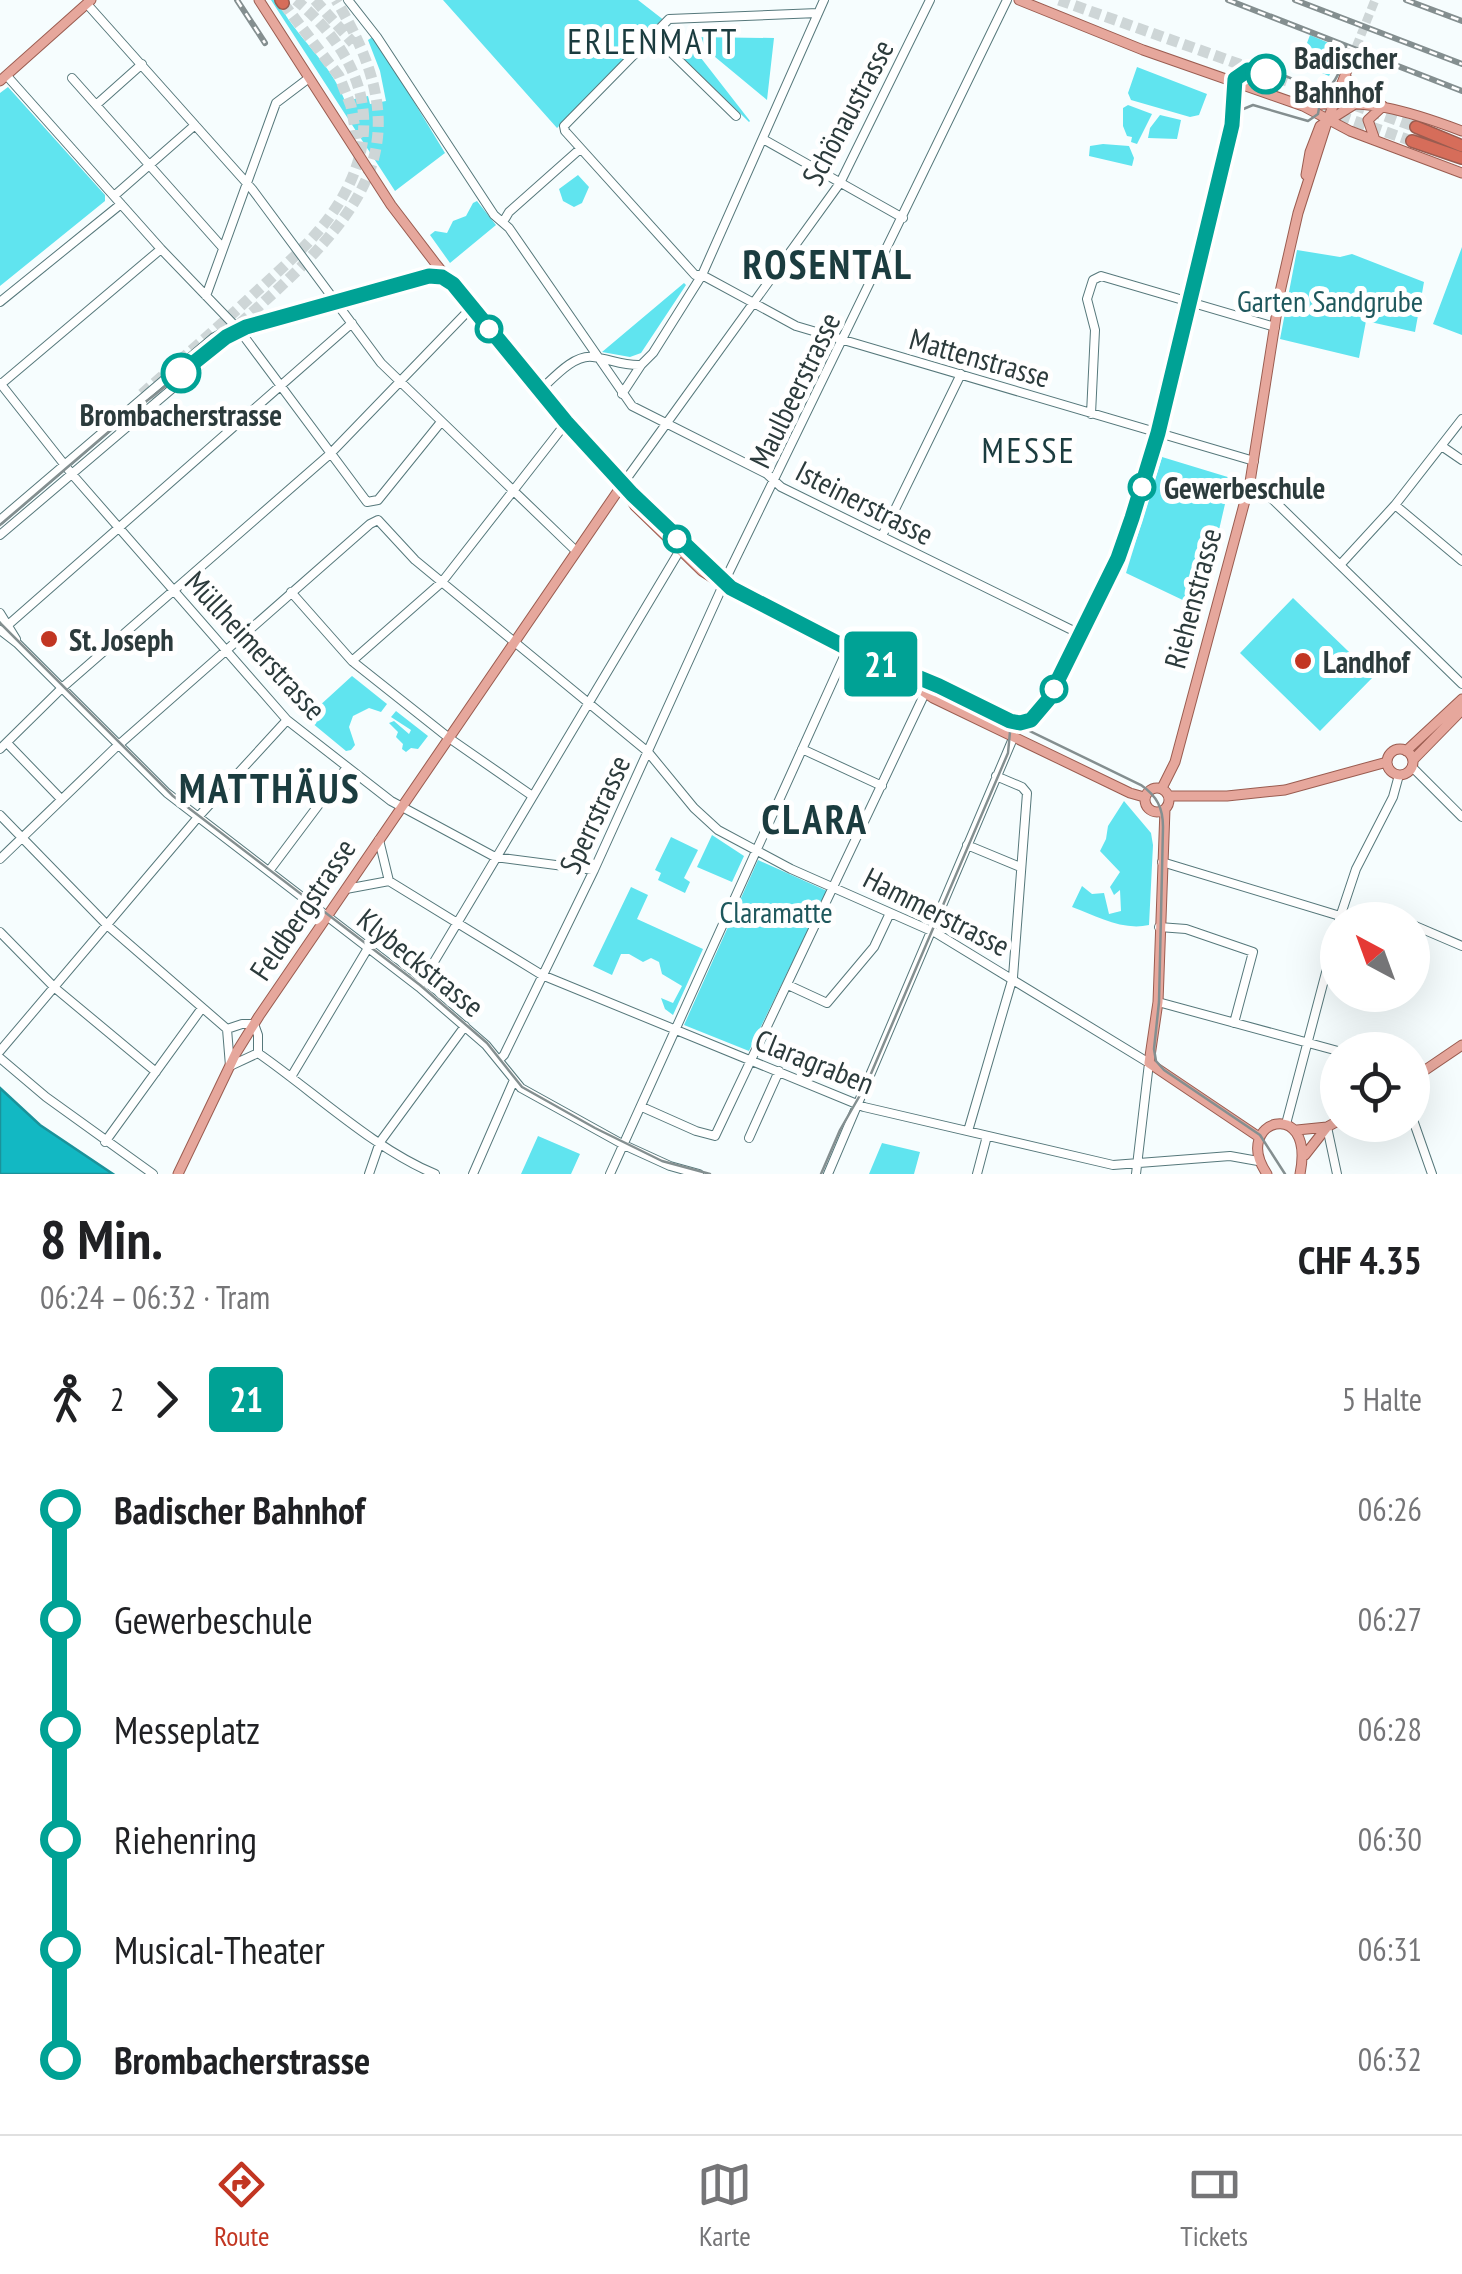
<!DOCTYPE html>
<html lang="de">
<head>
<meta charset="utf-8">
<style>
	body { margin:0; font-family:"PT Sans Narrow",sans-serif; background:#f6f6f6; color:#202124; height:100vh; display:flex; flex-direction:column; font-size:38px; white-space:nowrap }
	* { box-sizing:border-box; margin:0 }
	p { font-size:32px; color:#757577 }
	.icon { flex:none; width:55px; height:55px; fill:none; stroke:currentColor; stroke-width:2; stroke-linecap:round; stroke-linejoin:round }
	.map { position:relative; height:1174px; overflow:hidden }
	.side { display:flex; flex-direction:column; background:#fff; flex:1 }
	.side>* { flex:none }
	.badge { padding:0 20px; border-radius:8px; font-size:35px; line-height:65px }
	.needle { width:65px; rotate:319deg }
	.buttons { position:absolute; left:1320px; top:902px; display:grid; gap:20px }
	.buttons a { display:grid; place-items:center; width:110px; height:110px; border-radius:50%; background:#fff; box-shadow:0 10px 40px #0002; font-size:50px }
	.map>.badge { position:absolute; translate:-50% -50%; box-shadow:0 0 0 5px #fff }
	.legs { display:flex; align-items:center; gap:15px; height:110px; padding:0 40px; font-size:32px }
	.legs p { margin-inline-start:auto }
	.head { display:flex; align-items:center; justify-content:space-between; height:170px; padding:0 40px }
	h1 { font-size:55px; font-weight:800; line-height:75px }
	ul { padding:0 40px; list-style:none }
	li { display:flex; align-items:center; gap:35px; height:110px; font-size:38px }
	li i { display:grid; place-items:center; width:15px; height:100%; margin:0 12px; background:currentColor }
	li i::after { content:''; width:25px; height:25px; margin:-12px; border:8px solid; border-radius:50%; background:#fff }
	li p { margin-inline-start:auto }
	li:first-child i { background:linear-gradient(#0000 50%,currentColor 0) }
	li:last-child i { background:linear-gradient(currentColor 50%,#0000 0) }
	.menu { display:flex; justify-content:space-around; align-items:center; height:140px; border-top:2px solid #e0e0e0; background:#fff; font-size:28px; color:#757577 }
	.menu a { display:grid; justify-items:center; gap:5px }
	.menu .active { color:#c23622 }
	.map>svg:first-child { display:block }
	.green { fill:#60e4ef }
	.water { fill:#12b8c3; stroke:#1a929a; stroke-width:2.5 }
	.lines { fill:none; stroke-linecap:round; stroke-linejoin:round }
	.major-tunnel { stroke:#ced6d7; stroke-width:9; stroke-dasharray:9 4.5; stroke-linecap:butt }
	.highway-tunnel { stroke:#ced6d7; stroke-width:11; stroke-dasharray:11 5.5; stroke-linecap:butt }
	.minor-casing { stroke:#56787b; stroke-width:10 }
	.major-casing { stroke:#9a5c50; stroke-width:11 }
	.highway-casing { stroke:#9a5c50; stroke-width:14 }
	.minor { stroke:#fff; stroke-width:8 }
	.major { stroke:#e6a79c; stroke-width:9 }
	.highway { stroke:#d66d5a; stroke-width:11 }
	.tram { stroke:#848f90; stroke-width:2.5 }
	.rail-casing { stroke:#848f90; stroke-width:6 }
	.rail { stroke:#fff; stroke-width:2.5; stroke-dasharray:8; stroke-linecap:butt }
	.line-1-casing { stroke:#fff; stroke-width:22 }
	.line-1 { stroke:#00a295; stroke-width:15 }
	.stop-1-dot { fill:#fff; stroke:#00a295; stroke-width:5 }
	.poi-dot { fill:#c23622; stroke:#fff; stroke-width:4 }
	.labels { text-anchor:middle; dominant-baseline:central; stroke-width:10; stroke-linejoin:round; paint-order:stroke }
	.stop-label { font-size:30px; font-weight:bold; fill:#2c3b3c; stroke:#fff; text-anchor:start }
	.street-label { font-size:30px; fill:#2c3b3c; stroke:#fff }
	.park-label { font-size:30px; fill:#1e585d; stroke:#fff }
	.poi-label { font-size:30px; font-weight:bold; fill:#2c3b3c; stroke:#fff; text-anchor:start }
	.quarter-label { font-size:35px; letter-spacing:2.5px; fill:#1b3c3f; stroke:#fff }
	.district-label { font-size:40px; font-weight:bold; letter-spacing:2.5px; fill:#1b3c3f; stroke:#fff }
</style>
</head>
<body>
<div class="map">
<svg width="1462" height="1174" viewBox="0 0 1462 1174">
	<rect width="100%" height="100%" fill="#f6fdfe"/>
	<path class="green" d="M271,0H277C295,37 330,61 345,101L368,96L370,104L386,101L380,71L368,40L374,36L445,153L395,191Z
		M443,0H638L665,21L557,128Z
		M1310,35L1343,49L1329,76L1296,62L1299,52L1302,55L1310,48L1307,43Z
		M691,37L774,38L767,100Z
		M694,49L750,121L749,122L679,54Z
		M1137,67L1207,94L1199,115L1190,117L1131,100L1128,93Z
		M8,87L105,195V201L0,286V93Z
		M1128,105L1152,114L1137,144L1131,142L1132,137L1127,136L1123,126V108Z
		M1160,115L1181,120L1177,139L1148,138L1150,128Z
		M1103,144L1129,146L1134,158L1132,166L1089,156L1090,146Z
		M578,175L589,187L582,203L574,207L563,201L559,189Z
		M477,201L496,225L450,263L430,235L435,231L447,233L453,221L466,216L473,203Z
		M1462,247V335L1433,324Z
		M1297,250L1340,257L1352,254L1424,282L1415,332L1366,321L1359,358L1280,339Z
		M684,283L686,285L641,353L630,357L602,352Z
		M1162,457L1231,478L1201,608L1194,609L1189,603L1126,573Z
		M1293,598L1374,676L1320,731L1240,653Z
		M352,676L387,704L381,712L369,708L353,716L349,727L355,745L351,750L346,751L306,718Z
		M396,711L428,736L418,749L411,748L406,752L402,749L403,744L396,737L398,732L389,723L394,721L409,734L411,730L391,717Z
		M1124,801L1151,833L1153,845L1149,925C1122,931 1097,916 1072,907L1082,886L1092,894L1104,893L1109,914L1121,911L1120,890L1114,895L1110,887L1120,872L1100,851L1106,839L1108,826Z
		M712,835L744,856L732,882L697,867Z
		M671,837L698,850L684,878L690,882L685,893L658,880L661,873L655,870Z
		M758,860L827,891L749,1051L684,1025Z
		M631,887L648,895L637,919L703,949L673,1015L665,1009L661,998L673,1003L682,986L662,974L659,962L651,958L643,962L629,954H621L612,975L593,966Z
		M538,1136L580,1154L571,1174H521Z
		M882,1143L920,1152L914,1174H869Z"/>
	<path class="water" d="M0,1088L40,1125L113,1174H0Z"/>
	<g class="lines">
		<path class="major-tunnel" d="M1351,60L1375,0"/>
		<path class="highway-tunnel" d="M315,0L353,43
			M1059,0L1416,127
			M283,3L339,76L351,106L357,139
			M1308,105L1412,141
			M142,394C180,360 219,327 256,292C282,268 310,244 331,215C388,135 367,60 296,0
			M153,400C195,363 238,326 279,288C381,193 412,127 336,0"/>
		<defs>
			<path id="minor" d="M348,0L377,37L494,215L509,228L632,406L767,474L781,487L1082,635
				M87,4L252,189L381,363L576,551
				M818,13L669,19L564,126L565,131L695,275H702L796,326L1254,461
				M653,35L736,116
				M7,76L161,249L240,331L367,502L378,500L441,422
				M72,78L223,248
				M96,105L142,64
				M763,139L903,218
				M114,196L195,125
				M503,222L509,212L580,149
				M206,296L276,103L309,78
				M0,302L121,204
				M0,383L71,473L287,720L391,801L495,857L594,870
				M0,385L161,249
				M538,392C552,380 573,354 593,357C610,359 623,366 641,365L653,353L702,275L824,0
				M622,394L641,365
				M1091,414L1095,330L1087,299L1093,280L1101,276L1275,327
				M1443,447L1462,460
				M1250,482L1262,489L1462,684
				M622,485L840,183L930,0
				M1395,505L1462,561
				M0,520L213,338L226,331H240
				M0,535L240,331L442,272
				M882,536L961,374
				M1118,559L1128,538L1159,434L1235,120L1237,83
				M1340,565L1395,505L1462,419
				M291,592L352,661L449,738L531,795
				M0,613L16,639
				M8,625L352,323
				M0,630L17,643L167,793L419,987L486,1045L521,1088L624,1145L670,1166L699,1174
				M352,661L442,582L566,423
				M7,743L61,799
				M0,749L63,687L330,454L471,308
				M802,749L882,786
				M1412,767L1462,817
				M0,815L107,925L227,1029
				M379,840L389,881
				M967,845L1020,867
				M0,859L114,749L370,524L378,520L415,560L648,752L694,808L718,830L791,869L936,933L1149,1063L1136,1174
				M1162,862L1340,916
				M269,871L347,767
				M346,889L389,881L542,975L864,1107L1113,1165L1230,1156L1258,1161
				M1339,920L1356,869L1393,797L1399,775
				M1413,925L1462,946
				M1159,927L1186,929L1253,952L1234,1023
				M0,932L55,988L156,1072
				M788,985L827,1003L874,947L890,913
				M419,987L680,550
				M1158,1002L1338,1051
				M227,1029L230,1066L258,1053
				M227,1029L242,1024H254L258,1035V1053
				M0,1051L199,816L287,720
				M258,1053C313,1091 374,1149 435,1174
				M0,1058L46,1097L153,1174
				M499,1060L504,1055L594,870L729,572L1007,0
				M291,1077L368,948
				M642,1107L696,1131L715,1136L925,693
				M1412,1117L1432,1174
				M1286,1124L1338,927
				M1327,1127L1337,1174
				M968,1131L1013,977L1027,793L1022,787L996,776
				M749,1138L779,1071
				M105,1142L202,1008
				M369,1174L380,1142L465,1026
				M473,1174L514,1080
				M610,1174L847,650
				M828,1174L1014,736
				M977,1174L987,1136"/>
			<path id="major" d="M259,0L391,205L436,264L547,402L622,485L635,506L702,571L757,606L894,672L933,698L1130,793L1144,797
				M1019,0L1143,50L1303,106L1350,131L1462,173
				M1346,77L1358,102
				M0,81L91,0
				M1306,106C1366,98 1406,110 1462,131
				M1375,140L1368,120L1383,106
				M1306,175L1310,152L1320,126L1358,102
				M623,485L634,492L709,565L724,584
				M1387 762a13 13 0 1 1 26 0a13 13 0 1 1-26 0Z
				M1406,751L1462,699
				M1413,760L1462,710
				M1145 800a12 12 0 1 1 24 0a12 12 0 1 1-24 0Z
				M1162,788L1175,762L1250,482L1280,292L1298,213L1328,119L1351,60
				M1169,796H1227L1285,790L1387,762
				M1165,809L1158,1002L1149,1063L1259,1137
				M1412,1079L1462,1045
				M1297,1130L1327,1127L1338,1121
				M1305,1155L1327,1127
				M178,1174L236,1053L259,1016L622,485
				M1267,1174C1230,1120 1316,1095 1300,1174"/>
			<path id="highway" d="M281,0L283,3
				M1416,127L1462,146
				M1412,141L1462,158"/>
		</defs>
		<use href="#minor" class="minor-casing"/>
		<use href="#major" class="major-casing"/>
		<use href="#highway" class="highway-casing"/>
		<use href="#minor" class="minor"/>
		<use href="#major" class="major"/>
		<use href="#highway" class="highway"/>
		<path class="tram" d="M1306,93C1330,97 1338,77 1345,58
			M0,525L119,423L231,334L246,327L429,276L446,279L548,401L623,483L731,588L845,647L949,692L1141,785C1157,796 1163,808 1163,827L1159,1002L1154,1049L1156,1061L1164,1070L1260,1135L1285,1174
			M0,623L173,796L420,985L487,1043L522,1087L595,1128L662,1161L710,1174
			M1076,643L1127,536L1158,433L1232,125L1235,71L1245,64H1254L1311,86L1321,97L1318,114L1308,121L1253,105L1241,110L1236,123
			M821,1174L840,1130L867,1083L1008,753L1010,732L1000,717"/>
		<defs>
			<path id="rail" d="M237,0L265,43
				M1228,0L1462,91
				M1295,0L1462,64
				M1406,0L1462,21"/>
		</defs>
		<use href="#rail" class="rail-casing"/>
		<use href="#rail" class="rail"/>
	</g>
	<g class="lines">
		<defs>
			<path id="line-1" d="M181,373L226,337L246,327L429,276L442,277L453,284L566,422L632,494L731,588L845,647L939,686L1010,721L1020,723L1031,720L1048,700L1118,558L1132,518L1158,433L1232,125L1235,79L1248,70L1266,74"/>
		</defs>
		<use href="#line-1" class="line-1-casing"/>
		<use href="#line-1" class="line-1"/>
	</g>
	<g class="stop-1-dot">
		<circle cx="1266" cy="74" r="18"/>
		<circle cx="489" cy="329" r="12"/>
		<circle cx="181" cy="373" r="18"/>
		<circle cx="1142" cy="487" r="12"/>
		<circle cx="677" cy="539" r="12"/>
		<circle cx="1054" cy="689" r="12"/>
	</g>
	<g class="poi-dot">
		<circle cx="49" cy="639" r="10"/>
		<circle cx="1303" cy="661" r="10"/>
	</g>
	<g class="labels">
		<g class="stop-label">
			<text x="1294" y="57">Badischer<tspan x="1294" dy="34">Bahnhof</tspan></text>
			<text x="181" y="414" text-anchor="middle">Brombacherstrasse</text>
			<text x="1164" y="487">Gewerbeschule</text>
		</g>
		<g class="street-label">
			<text transform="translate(847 112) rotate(-62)">Schönaustrasse</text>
			<text transform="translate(980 357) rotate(16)">Mattenstrasse</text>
			<text transform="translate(794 390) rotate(-64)">Maulbeerstrasse</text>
			<text transform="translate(865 502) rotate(27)">Isteinerstrasse</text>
			<text transform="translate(1192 598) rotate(-75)">Riehenstrasse</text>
			<text transform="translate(256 645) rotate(47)">Müllheimerstrasse</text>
			<text transform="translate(594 814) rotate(-65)">Sperrstrasse</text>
			<text transform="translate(302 909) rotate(-56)">Feldbergstrasse</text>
			<text transform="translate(937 911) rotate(27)">Hammerstrasse</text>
			<text transform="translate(421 962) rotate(39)">Klybeckstrasse</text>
			<text transform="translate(815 1061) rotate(22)">Claragraben</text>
		</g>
		<g class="park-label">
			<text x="1330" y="300">Garten Sandgrube</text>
			<text x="776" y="911">Claramatte</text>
		</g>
		<g class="poi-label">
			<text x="69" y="639">St. Joseph</text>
			<text x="1323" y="661">Landhof</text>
		</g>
		<g class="quarter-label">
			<text x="653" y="41">ERLENMATT</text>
			<text x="1029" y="450">MESSE</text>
		</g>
		<g class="district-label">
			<text x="828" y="264">ROSENTAL</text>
			<text x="270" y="788">MATTHÄUS</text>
			<text x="815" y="819">CLARA</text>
		</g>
	</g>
</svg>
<div class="buttons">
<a><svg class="needle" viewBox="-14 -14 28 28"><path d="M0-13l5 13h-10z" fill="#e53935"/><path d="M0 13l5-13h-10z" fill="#757577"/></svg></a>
<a><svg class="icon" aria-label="locate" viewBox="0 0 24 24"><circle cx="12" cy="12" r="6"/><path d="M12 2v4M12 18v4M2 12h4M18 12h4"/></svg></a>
</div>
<b class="badge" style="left:881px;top:664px;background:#00a295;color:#fff">21</b>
</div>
<section class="side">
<div class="head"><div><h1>8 Min.</h1><p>06:24 – 06:32 · Tram</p></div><b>CHF 4.35</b></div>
<div class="legs"><svg class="icon" aria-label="walk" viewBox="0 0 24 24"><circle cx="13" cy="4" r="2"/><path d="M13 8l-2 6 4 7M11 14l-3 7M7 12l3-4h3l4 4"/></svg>2<svg class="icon" aria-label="forward" viewBox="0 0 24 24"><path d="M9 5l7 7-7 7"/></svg><b class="badge" style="background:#00a295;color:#fff">21</b><p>5 Halte</p></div>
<ul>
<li><i style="color:#00a295"></i><b>Badischer Bahnhof</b><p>06:26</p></li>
<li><i style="color:#00a295"></i><span>Gewerbeschule</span><p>06:27</p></li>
<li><i style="color:#00a295"></i><span>Messeplatz</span><p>06:28</p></li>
<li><i style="color:#00a295"></i><span>Riehenring</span><p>06:30</p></li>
<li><i style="color:#00a295"></i><span>Musical-Theater</span><p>06:31</p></li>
<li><i style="color:#00a295"></i><b>Brombacherstrasse</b><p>06:32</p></li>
</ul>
</section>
<nav class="menu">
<a class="active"><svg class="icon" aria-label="directions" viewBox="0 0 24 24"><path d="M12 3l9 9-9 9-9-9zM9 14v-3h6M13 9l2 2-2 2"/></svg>Route</a>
<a><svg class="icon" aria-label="map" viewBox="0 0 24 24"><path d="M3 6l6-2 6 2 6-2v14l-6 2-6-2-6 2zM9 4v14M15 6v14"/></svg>Karte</a>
<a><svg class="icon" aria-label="tickets" viewBox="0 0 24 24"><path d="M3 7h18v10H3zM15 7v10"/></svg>Tickets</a>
</nav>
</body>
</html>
